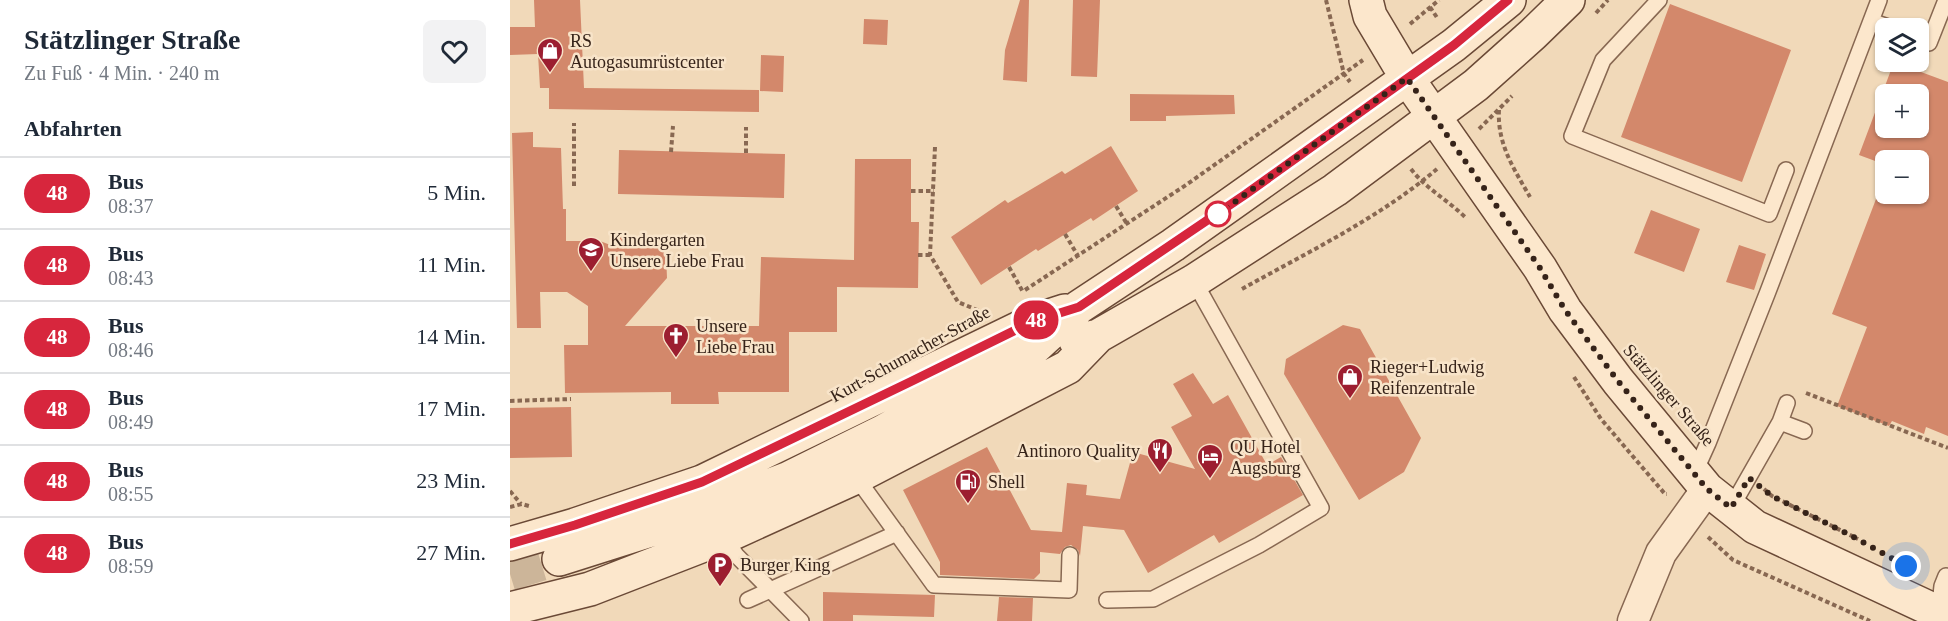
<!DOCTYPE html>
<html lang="de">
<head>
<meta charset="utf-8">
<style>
	body { margin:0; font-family:"Times New Roman",serif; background:#f2f2f3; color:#1f2937; height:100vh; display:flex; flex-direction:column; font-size:22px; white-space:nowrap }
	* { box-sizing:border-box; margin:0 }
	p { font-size:20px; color:#747a83 }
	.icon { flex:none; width:33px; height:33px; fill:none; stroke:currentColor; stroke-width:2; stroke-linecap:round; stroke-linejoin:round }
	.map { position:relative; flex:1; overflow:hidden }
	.sheet { display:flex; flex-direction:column; background:#fff; width:510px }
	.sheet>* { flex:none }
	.badge { padding:0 12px; border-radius:20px; font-size:21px; line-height:39px }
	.tools { position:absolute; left:1365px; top:18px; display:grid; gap:12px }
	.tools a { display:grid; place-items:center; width:54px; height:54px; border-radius:9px; background:#fff; box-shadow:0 2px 4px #0004; font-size:30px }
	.you { position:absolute; width:30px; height:30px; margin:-15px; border:4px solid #fff; border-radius:50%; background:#1a73e8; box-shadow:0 0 0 9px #1a73e833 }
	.map>.badge { position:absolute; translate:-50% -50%; box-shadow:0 0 0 3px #fff }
	h2 { padding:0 24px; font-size:22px; line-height:54px }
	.round { display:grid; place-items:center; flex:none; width:63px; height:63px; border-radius:9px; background:#f2f2f3 }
	.overview { display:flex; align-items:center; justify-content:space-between; height:102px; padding:0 24px }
	h1 { font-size:28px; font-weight:600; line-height:45px }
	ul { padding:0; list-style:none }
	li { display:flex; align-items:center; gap:18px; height:72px; padding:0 24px; border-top:2px solid #e0e1e3 }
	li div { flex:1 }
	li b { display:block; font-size:22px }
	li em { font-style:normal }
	li .badge { min-width:66px; font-weight:700; text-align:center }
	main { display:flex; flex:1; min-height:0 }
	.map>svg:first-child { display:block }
	.building { fill:#d3886b; fill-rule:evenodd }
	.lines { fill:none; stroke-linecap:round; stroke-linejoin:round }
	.secondary-tunnel { stroke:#ccb599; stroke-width:33; stroke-dasharray:33 16; stroke-linecap:butt }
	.lane-casing { stroke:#886852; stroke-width:18 }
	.street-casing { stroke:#886852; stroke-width:33 }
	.secondary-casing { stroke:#6a4936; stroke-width:36 }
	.path { stroke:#886852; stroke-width:4; stroke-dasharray:4.5 3; stroke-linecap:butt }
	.lane { stroke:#fce7cc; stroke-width:15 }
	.street { stroke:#fce7cc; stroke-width:30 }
	.secondary { stroke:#fce7cc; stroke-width:33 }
	.line-casing { stroke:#fff; stroke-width:14 }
	.line { stroke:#d7263d; stroke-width:9 }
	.walk { stroke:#362319; stroke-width:6; stroke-dasharray:0 10.8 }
	.stop-dot { fill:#fff; stroke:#d7263d; stroke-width:3 }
	.labels { text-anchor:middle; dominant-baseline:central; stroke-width:5; stroke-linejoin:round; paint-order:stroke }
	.poi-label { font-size:18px; fill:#362319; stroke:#f8e4c9; text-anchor:start }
	.street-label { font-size:18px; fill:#362319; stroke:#f8e4c9 }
</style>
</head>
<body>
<main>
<section class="sheet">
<div class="overview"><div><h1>Stätzlinger Straße</h1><p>Zu Fuß · 4 Min. · 240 m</p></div><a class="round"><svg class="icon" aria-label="heart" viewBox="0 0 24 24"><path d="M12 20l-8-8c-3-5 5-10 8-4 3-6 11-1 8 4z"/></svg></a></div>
<h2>Abfahrten</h2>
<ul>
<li><span class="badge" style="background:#d7263d;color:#fff">48</span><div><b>Bus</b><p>08:37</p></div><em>5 Min.</em></li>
<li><span class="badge" style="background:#d7263d;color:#fff">48</span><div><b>Bus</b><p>08:43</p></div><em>11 Min.</em></li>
<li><span class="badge" style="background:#d7263d;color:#fff">48</span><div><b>Bus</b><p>08:46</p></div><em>14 Min.</em></li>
<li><span class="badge" style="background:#d7263d;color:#fff">48</span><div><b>Bus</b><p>08:49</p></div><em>17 Min.</em></li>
<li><span class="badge" style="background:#d7263d;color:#fff">48</span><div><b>Bus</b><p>08:55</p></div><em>23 Min.</em></li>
<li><span class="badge" style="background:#d7263d;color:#fff">48</span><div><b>Bus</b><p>08:59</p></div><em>27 Min.</em></li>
</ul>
</section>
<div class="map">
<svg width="1438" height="621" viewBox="0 0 1438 621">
	<rect width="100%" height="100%" fill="#f1d9b9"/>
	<path class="building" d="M24,0H70L74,88L249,90V112L39,109V88H30L28,54L0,55V27H25Z
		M510,0H519L517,82L493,80L495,50Z
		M563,0H590L587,77L561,76Z
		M1160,4L1281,50L1232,182L1111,137Z
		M354,19L378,20L377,45L353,44Z
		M251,55L274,56L273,92L250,91Z
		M1384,62L1438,82V436L1416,427L1414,434L1382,421L1379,426L1327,406L1357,327L1322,314L1376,173V194H1408V160H1376V165L1349,155ZM1376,94H1408V128H1376Z
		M620,94L724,95L725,114L656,116V121H620Z
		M23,132V147L51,148L53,209H56V241H90L103,246L111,236H138L156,254L157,278L115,326H249L251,257L344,260L345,159H401V222H409L408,288L327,287V332H279V392H208L209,404H161V392L55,393L54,345H78V306L57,292H30L31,328H7L2,133Z
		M601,146L628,191L583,221L581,218L528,251L526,249L471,285L441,237L495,200L498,203L552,171L555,174Z
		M109,150L275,154L274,198L108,194Z
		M1141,210L1190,229L1174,272L1124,253Z
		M1229,245L1256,254L1244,290L1216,282Z
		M833,325L850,329L911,438L894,472L849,500L774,374L776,359Z
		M683,373L703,404L718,395L757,465L771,457L793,495L709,543L704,535L638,573L614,530L573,526L570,556L568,550L561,545L555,547L550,554L530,552V573L524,579L430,575V562L393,490L477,447L521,530L552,532L557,483L577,485L576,495L610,499L623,452L685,469L661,427L682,416L663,384Z
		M61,407L62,457L0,458V408Z
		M313,592L425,595L424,617L343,615V621H313Z
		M489,597L523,598L522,621H487Z"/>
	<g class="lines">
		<path class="secondary-tunnel" d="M0,574L49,559"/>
		<defs>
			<path id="lane" d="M1149,0L1093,60L1062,136L1259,214L1276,170
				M1361,21L1369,0
				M1408,39L1419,43L1436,0
				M1270,422L1294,431
				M1184,474L1198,443L1257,294L1361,21L1381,28
				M346,477L424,585L559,590L560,555
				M1221,508L1270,422L1277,403
				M214,537L226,555L291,621
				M238,600L387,533
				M597,600L643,599L749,545L811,508L684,281
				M1429,613L1432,586L1436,576"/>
			<path id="street" d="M1123,621L1151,553L1197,489"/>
			<path id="secondary" d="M856,0L860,16L897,78L1030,268L1055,310L1108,381L1197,489L1245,527L1438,617
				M566,341L588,336L684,281L825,190L966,85L1023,34L1058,0
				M0,544L65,525L192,482L524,321L555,311
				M49,559L169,521L279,478L374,431L523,349L569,307L663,245L749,184L944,45L999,0
				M0,609L80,589L214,537L346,477L558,367L588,336"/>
		</defs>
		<use href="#lane" class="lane-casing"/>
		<use href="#street" class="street-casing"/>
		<use href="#secondary" class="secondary-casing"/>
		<path class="path" d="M816,0L834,74L840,82
			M920,7L928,19
			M1086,13L1098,0
			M900,24L929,0
			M989,110C987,144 1004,169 1020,197
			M969,129L1002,96
			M425,147L420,255L448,302L472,312
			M161,152L163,126
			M236,153V127
			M901,169C916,189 938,200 956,218
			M64,186V123
			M401,191H424
			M606,206L617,224
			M555,234L568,256
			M408,255H420
			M499,267L513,292
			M732,289C798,252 869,218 927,169
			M515,290L676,185L853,60
			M1064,377L1091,419L1155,494H1157
			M1296,393L1438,448
			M0,401L61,399
			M1254,489L1262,496L1348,539
			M0,491L11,504
			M0,507L12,504L19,506
			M1198,537L1223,560L1360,621"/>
		<use href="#lane" class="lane"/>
		<use href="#street" class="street"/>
		<use href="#secondary" class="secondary"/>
	</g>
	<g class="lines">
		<defs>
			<path id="line" d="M0,544L65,525L192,482L400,382L524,321L569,307L736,194L944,45L998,0"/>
		</defs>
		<use href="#line" class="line-casing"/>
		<use href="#line" class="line"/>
		<path class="walk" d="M708,214L897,78L1030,268L1055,310L1108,381L1197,489L1221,508L1239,478L1262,496L1342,536L1396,566"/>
	</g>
	<defs>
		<symbol id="shop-pin" viewBox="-11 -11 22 30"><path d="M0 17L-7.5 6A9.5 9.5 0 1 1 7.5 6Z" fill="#9c1e30" stroke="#f8e4c9"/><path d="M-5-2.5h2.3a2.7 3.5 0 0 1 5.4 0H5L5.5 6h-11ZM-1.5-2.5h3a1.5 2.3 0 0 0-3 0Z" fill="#fff"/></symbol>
		<symbol id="school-pin" viewBox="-11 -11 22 30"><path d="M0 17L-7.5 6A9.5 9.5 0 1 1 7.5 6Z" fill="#9c1e30" stroke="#f8e4c9"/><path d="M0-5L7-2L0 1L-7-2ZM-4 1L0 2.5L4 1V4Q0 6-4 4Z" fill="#fff"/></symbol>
		<symbol id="church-pin" viewBox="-11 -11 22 30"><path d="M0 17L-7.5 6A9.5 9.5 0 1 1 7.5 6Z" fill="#9c1e30" stroke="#f8e4c9"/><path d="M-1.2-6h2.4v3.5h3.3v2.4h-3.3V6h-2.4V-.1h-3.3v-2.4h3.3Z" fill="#fff"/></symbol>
		<symbol id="restaurant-pin" viewBox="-11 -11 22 30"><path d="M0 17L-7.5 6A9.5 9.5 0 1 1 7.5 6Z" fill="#9c1e30" stroke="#f8e4c9"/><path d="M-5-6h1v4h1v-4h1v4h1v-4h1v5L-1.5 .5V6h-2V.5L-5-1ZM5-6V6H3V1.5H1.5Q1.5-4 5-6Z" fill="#fff"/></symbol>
		<symbol id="hotel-pin" viewBox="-11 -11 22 30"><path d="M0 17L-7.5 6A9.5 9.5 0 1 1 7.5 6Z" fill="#9c1e30" stroke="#f8e4c9"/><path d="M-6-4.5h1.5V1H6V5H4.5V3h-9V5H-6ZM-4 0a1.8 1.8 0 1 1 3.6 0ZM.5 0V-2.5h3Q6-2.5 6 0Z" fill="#fff"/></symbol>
		<symbol id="fuel-pin" viewBox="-11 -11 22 30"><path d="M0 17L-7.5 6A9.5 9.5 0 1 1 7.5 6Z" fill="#9c1e30" stroke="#f8e4c9"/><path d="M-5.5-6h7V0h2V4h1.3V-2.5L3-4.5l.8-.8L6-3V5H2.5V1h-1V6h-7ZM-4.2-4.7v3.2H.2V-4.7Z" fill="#fff"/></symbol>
		<symbol id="parking-pin" viewBox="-11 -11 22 30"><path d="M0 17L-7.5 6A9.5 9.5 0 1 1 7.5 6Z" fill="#9c1e30" stroke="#f8e4c9"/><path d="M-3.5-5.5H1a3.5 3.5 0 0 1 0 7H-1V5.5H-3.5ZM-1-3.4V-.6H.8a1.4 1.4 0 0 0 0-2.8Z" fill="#fff"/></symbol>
	</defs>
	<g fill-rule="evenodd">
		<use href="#shop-pin" x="25" y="36" width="30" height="40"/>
		<use href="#school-pin" x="66" y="235" width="30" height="40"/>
		<use href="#church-pin" x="151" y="321" width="30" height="40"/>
		<use href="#shop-pin" x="825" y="362" width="30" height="40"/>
		<use href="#restaurant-pin" x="635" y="436" width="30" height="40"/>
		<use href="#hotel-pin" x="685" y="442" width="30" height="40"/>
		<use href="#fuel-pin" x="443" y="467" width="30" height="40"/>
		<use href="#parking-pin" x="195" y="550" width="30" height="40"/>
	</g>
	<circle class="stop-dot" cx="708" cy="214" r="12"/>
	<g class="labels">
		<g class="poi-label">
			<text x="60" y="41">RS<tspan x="60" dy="21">Autogasumrüstcenter</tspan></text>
			<text x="100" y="240">Kindergarten<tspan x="100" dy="21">Unsere Liebe Frau</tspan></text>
			<text x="186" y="326">Unsere<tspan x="186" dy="21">Liebe Frau</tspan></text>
			<text x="860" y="367">Rieger+Ludwig<tspan x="860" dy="21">Reifenzentrale</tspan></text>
			<text x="720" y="447">QU Hotel<tspan x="720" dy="21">Augsburg</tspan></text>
			<text x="630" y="451" text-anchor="end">Antinoro Quality</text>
			<text x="478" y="482">Shell</text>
			<text x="230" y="565">Burger King</text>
		</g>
		<g class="street-label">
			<text transform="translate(400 354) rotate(-29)">Kurt-Schumacher-Straße</text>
			<text transform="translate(1159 395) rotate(49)">Stätzlinger Straße</text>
		</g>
	</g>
</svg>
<div class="tools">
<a><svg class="icon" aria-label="layers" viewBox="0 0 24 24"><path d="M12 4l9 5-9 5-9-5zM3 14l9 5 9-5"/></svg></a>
<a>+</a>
<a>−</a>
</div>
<div class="you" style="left:1396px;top:566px"></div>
<b class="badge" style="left:526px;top:320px;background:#d7263d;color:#fff">48</b>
</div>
</main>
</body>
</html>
